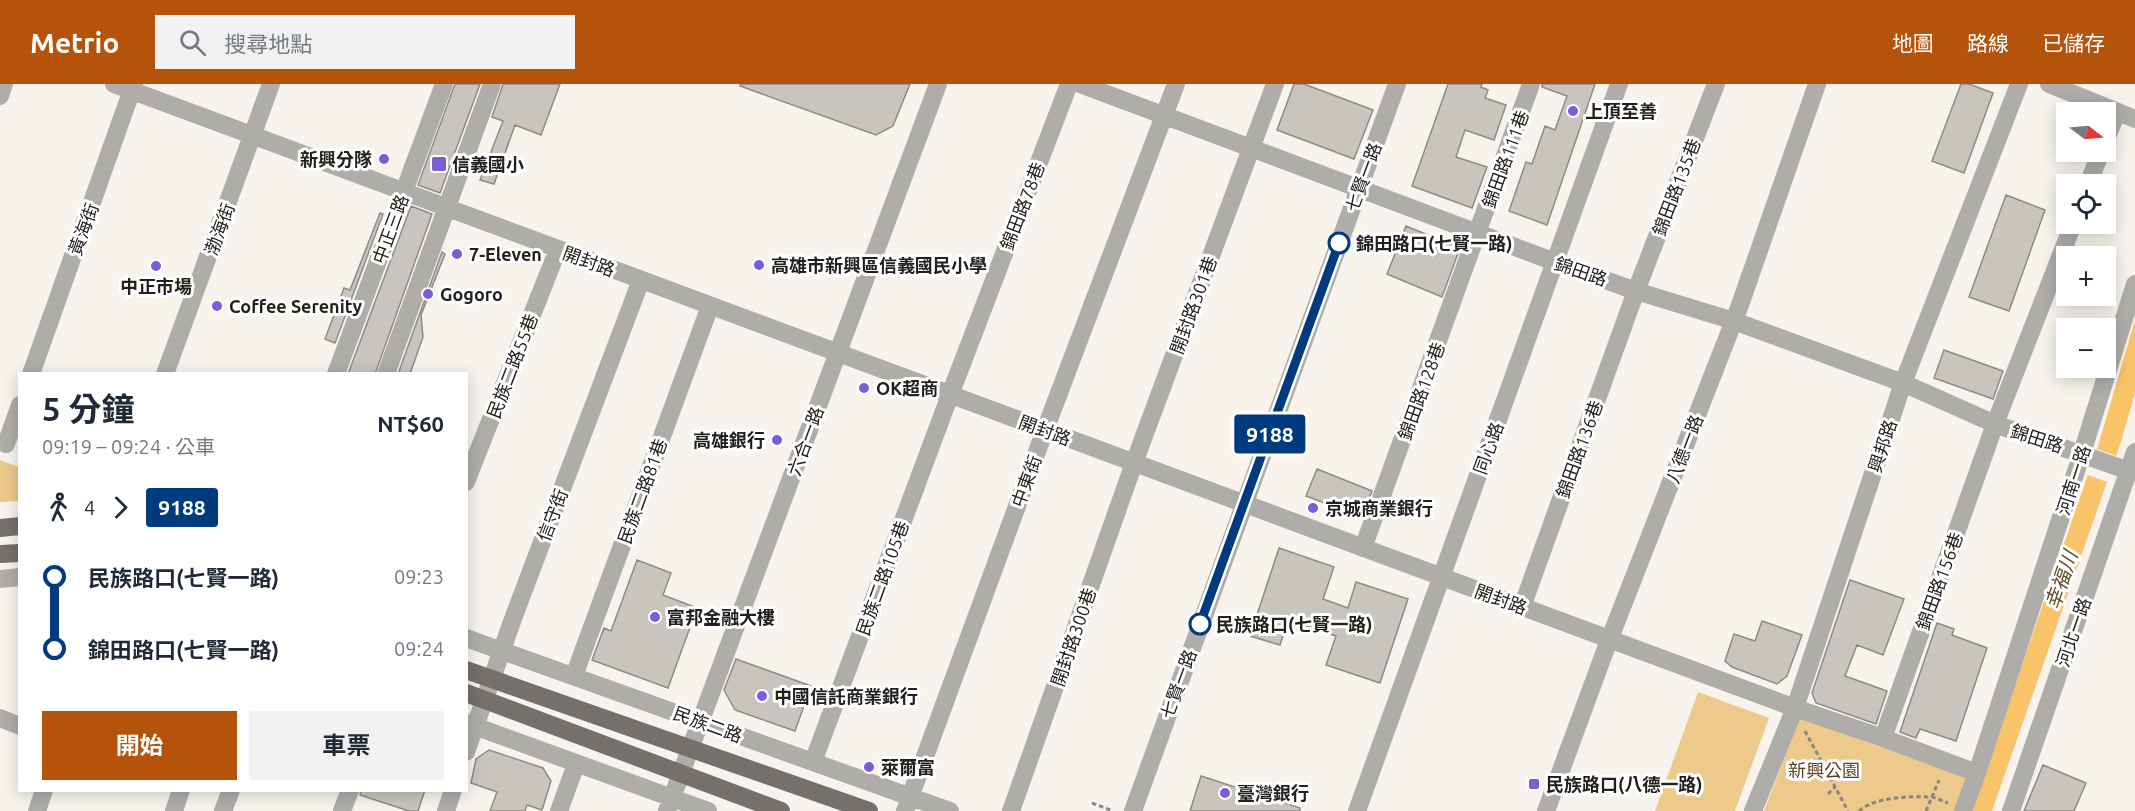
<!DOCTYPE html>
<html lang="zh-TW">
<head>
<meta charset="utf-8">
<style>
	body { margin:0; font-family:Ubuntu,"Noto Sans TC",sans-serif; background:#f2f2f3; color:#1f2937; height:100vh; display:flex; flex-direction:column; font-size:22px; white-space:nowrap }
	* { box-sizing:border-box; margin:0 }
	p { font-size:20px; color:#747a83 }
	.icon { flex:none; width:33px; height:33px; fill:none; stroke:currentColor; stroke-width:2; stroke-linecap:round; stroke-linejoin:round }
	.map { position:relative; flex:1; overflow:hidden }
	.panel { position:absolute; left:18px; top:288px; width:450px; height:420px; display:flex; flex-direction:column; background:#fff; border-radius:0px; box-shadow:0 3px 15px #0003 }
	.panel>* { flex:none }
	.badge { padding:0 12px; border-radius:4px; font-size:21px; line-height:39px }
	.needle { width:39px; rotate:106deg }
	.tools { position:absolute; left:2056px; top:18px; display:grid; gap:12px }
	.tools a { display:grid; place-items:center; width:60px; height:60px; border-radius:0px; background:#fff; box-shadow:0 3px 15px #0003; font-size:30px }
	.map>.badge { position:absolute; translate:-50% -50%; box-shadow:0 0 0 3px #fff }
	.legs { display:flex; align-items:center; gap:9px; height:66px; padding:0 24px; font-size:20px }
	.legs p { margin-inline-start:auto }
	.summary { display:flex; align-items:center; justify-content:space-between; height:102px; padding:0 24px }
	h1 { font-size:33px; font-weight:700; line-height:45px }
	.primary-button { display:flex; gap:12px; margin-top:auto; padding:12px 24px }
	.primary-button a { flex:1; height:69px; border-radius:0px; background:#b45309; color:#fff; font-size:24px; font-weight:700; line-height:69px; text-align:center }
	.primary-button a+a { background:#f2f2f3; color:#1f2937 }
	ul { padding:0 24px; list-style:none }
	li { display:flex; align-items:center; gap:21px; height:72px; font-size:22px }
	li i { display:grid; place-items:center; width:9px; height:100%; margin:0 8px; background:currentColor }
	li i::after { content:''; width:15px; height:15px; margin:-8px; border:4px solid; border-radius:50%; background:#fff }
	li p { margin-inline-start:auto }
	li:first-child i { background:linear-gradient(#0000 50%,currentColor 0) }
	li:last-child i { background:linear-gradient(currentColor 50%,#0000 0) }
	header { display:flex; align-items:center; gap:36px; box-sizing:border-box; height:84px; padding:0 30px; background:#b45309; color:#fff }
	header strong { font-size:28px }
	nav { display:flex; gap:33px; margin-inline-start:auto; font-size:21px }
	.search { width:420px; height:54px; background:#f2f2f3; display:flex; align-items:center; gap:15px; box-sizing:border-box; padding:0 21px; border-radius:0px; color:#747a83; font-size:22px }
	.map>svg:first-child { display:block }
	.green { fill:#edc98c }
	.water { fill:#f9c469 }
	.pier { fill:#f8f4ed }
	.building { fill:#c8c4be; stroke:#8f8b85; stroke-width:1.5 }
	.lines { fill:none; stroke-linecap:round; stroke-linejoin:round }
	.path { stroke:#898783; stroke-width:3; stroke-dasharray:4.5 3; stroke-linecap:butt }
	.minor { stroke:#aeadaa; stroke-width:18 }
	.major { stroke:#74716c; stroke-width:18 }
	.line-1-casing { stroke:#fff; stroke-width:14 }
	.line-1 { stroke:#003b80; stroke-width:9 }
	.poi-dot { fill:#795ed9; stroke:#fff; stroke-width:2 }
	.stop-1-dot { fill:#fff; stroke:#003b80; stroke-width:3 }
	.labels { text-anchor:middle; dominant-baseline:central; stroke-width:6; stroke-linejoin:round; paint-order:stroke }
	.poi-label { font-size:18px; font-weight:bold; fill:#21201e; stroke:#fff; text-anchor:start }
	.street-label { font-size:18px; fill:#21201e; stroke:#fff }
	.stop-label { font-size:18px; font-weight:bold; fill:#21201e; stroke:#fff; text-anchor:start }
	.park-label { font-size:18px; fill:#58421c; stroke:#fff }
	.water-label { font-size:20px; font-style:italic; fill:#614b25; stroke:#fff }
</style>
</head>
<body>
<header>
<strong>Metrio</strong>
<div class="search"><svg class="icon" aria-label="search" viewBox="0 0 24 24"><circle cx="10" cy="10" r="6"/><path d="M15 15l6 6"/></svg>搜尋地點</div>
<nav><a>地圖</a><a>路線</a><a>已儲存</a></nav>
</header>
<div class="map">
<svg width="2135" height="727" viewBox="0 0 2135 727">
	<rect width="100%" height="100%" fill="#f8f4ed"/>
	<path class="green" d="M0,376L19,383V417L0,418Z
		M1698,608L1769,634L1735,727H1655Z
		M1800,634L1970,695L1958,727H1764Z"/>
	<path class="water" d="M2135,236V309L2120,361L1992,727H1971L2098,362Z"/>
	<path class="pier" d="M2094,364L2119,373L2110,399L2085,390Z"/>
	<path class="building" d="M455,0H480L440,109L418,101Z
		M503,0H560L541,51L515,41L494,100L480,96L503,37L492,33Z
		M740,0H910L893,42L876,51L740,2Z
		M1294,0H1304L1373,26L1354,75L1277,46Z
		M1448,0H1482L1481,3L1488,6L1485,14L1506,21L1494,56L1465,46L1456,73L1487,83L1472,124L1412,102Z
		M1542,0H1595L1547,141L1509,127L1526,78L1532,80L1545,42L1555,46L1567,12L1542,3Z
		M1961,0H1969L1993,9L1964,89L1932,77Z
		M2006,111L2045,126L2009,227L1969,213Z
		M411,122L432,130L375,290H348Z
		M380,129L383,130L335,259L325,255L344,204L350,206Z
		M1406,142L1460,164L1442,213L1387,190Z
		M442,168L445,170L421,231L423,253L410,290H398Z
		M1944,266L2003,287L1993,315L1934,294Z
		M1317,385L1372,407L1362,433L1306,412Z
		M1279,464L1334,483L1323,515L1348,524L1356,498L1408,515L1380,599L1326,581L1336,552L1288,536L1280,561L1250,552Z
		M637,476L671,489L663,511L697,524L668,604L592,576L604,544L611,547Z
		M1850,496L1904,515L1883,571L1857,561L1845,592L1887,607L1876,640L1816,619L1812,609Z
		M1762,537L1802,551L1787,592L1777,600L1732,583L1725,577L1734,550L1755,557Z
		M1937,539L1954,545L1952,551L1987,564L1956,657L1920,645L1916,654L1900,648Z
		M736,575L811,602L795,647L735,626L724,606Z
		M489,666L543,684L551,697L542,726L527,721L525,727H490L497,708L471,699L476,675Z
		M2043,681L2086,699L2074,727H2024Z
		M1201,692L1300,724V727H1190Z
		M361,706H425L418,727H409L360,711Z"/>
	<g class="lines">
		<path class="path" d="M1805,647L1848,727
			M1828,710L1835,703
			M1092,719L1113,727
			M1859,727C1874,713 1910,712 1930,713C1936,713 1942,717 1948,719
			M1926,727L1939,696"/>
		<path class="minor" d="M114,0L1795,624L1883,654L1977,689
			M1080,0L1555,178L1636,207L1734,237L1903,299L1995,340L2135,389
			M2049,0L2135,35
			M0,12L4,0
			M2106,55L2117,28
			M2088,100L2101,68
			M31,290L134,0
			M165,290L271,0
			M336,290L444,0
			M386,290L492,0
			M6,360L20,321
			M466,398L558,165
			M1363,464L1531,0
			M0,495L20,493
			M1522,523L1636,207L1716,0
			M466,554L950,727
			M574,592L710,222
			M0,634L20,642
			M466,639L708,727
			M1883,654L1995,340L2073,140
			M466,668L514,532L641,196
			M813,678L950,311L1069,0
			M37,727L44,706
			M174,727L181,706
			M223,727L231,706
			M342,727L350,706
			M446,727L453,706
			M559,727L576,680
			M667,727L938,0
			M905,727L1045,346L1176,0
			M1011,727L1134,379L1275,0
			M1133,727L1397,0
			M1357,727L1619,0
			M1546,727L1605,567L1740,221L1817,0
			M1753,727L1795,624L1903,299L2019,0
			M1963,727L1977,689L2082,369L2135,200
			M2011,727L2135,368"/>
		<path class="major" d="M0,444L20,442
			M0,470L20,469
			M466,586L869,727
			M466,609L781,727"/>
	</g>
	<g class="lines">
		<defs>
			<path id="line-1" d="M1200,540L1339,159"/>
		</defs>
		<use href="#line-1" class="line-1-casing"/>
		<use href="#line-1" class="line-1"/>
	</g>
	<g class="poi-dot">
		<circle cx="1573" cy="27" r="6"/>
		<circle cx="384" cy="75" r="6"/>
		<rect x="431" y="72" width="16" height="16" rx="3"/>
		<circle cx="457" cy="170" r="6"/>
		<circle cx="759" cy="181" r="6"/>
		<circle cx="156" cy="182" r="6"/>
		<circle cx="428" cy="210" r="6"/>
		<circle cx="217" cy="222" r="6"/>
		<circle cx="864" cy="304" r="6"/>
		<circle cx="777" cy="356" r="6"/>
		<circle cx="1313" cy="424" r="6"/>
		<circle cx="655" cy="533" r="6"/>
		<circle cx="762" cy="612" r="6"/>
		<circle cx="869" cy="683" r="6"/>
		<rect x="1528" y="694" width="12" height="12" rx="3"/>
		<circle cx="1225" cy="709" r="6"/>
	</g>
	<g class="stop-1-dot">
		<circle cx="1339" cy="159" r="10"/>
		<circle cx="1200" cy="540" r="10"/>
	</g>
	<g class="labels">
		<g class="poi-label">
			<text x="1585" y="27">上頂至善</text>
			<text x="372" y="75" text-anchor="end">新興分隊</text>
			<text x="452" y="80">信義國小</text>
			<text x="469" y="170">7-Eleven</text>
			<text x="771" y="181">高雄市新興區信義國民小學</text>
			<text x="156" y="202" text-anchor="middle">中正市場</text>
			<text x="440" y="210">Gogoro</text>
			<text x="229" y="222">Coffee Serenity</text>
			<text x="876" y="304">OK超商</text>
			<text x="765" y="356" text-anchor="end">高雄銀行</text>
			<text x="1325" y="424">京城商業銀行</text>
			<text x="667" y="533">富邦金融大樓</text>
			<text x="774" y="612">中國信託商業銀行</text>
			<text x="881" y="683">萊爾富</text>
			<text x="1546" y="700">民族路口(八德一路)</text>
			<text x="1237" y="709">臺灣銀行</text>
		</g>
		<g class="street-label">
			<text transform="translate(1505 75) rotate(-70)">錦田路111巷</text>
			<text transform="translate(1363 93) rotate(-70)">七賢一路</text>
			<text transform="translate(1676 103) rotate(-69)">錦田路135巷</text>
			<text transform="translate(1022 122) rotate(-69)">錦田路78巷</text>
			<text transform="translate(83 145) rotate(-70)">黃海街</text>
			<text transform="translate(219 145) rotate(-70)">渤海街</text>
			<text transform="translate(390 145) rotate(-70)">中正三路</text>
			<text transform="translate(589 177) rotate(20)">開封路</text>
			<text transform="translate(1581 187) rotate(19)">錦田路</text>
			<text transform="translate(1193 221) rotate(-70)">開封路301巷</text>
			<text transform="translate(512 282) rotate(-69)">民族二路55巷</text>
			<text transform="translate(1421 307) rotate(-70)">錦田路128巷</text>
			<text transform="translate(1045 346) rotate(20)">開封路</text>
			<text transform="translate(2037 354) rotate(18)">錦田路</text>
			<text transform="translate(805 357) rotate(-70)">六合一路</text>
			<text transform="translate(1882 362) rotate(-72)">興邦路</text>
			<text transform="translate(1488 364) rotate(-70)">同心路</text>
			<text transform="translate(1579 365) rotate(-70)">錦田路136巷</text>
			<text transform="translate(1684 365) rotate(-69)">八德一路</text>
			<text transform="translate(2073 396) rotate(-72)">河南一路</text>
			<text transform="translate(1026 397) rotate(-70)">中東街</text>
			<text transform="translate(642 407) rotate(-70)">民族二路81巷</text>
			<text transform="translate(552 431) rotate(-69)">信守街</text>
			<text transform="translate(882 494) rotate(-70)">民族二路105巷</text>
			<text transform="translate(1939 497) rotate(-70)">錦田路156巷</text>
			<text transform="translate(1501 515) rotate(20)">開封路</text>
			<text transform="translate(2073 548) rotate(-71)">河北一路</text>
			<text transform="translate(1073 553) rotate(-71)">開封路300巷</text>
			<text transform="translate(1178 600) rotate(-70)">七賢一路</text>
			<text transform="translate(708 640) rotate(20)">民族二路</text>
		</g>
		<g class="stop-label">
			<text x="1356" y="159">錦田路口(七賢一路)</text>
			<text x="1216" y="540">民族路口(七賢一路)</text>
		</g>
		<g class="park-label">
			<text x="1824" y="686">新興公園</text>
		</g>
		<g class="water-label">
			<text transform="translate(2061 496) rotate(-71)">幸福川</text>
		</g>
	</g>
</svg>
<div class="tools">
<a><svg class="needle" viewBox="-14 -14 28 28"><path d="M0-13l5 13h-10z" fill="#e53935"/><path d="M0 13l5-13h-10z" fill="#747a83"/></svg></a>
<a><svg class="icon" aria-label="locate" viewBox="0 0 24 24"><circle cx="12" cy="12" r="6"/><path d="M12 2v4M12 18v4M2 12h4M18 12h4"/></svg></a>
<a>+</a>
<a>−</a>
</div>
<b class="badge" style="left:1270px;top:350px;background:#003b80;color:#fff">9188</b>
<section class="panel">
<div class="summary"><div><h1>5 分鐘</h1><p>09:19 – 09:24 · 公車</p></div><b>NT$60</b></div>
<div class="legs"><svg class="icon" aria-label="walk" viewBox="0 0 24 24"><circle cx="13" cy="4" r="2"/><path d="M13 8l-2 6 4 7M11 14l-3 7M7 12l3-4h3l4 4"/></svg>4<svg class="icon" aria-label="forward" viewBox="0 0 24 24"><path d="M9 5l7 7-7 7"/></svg><b class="badge" style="background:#003b80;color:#fff">9188</b></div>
<ul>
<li><i style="color:#003b80"></i><b>民族路口(七賢一路)</b><p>09:23</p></li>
<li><i style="color:#003b80"></i><b>錦田路口(七賢一路)</b><p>09:24</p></li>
</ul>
<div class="primary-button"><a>開始</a><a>車票</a></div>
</section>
</div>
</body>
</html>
